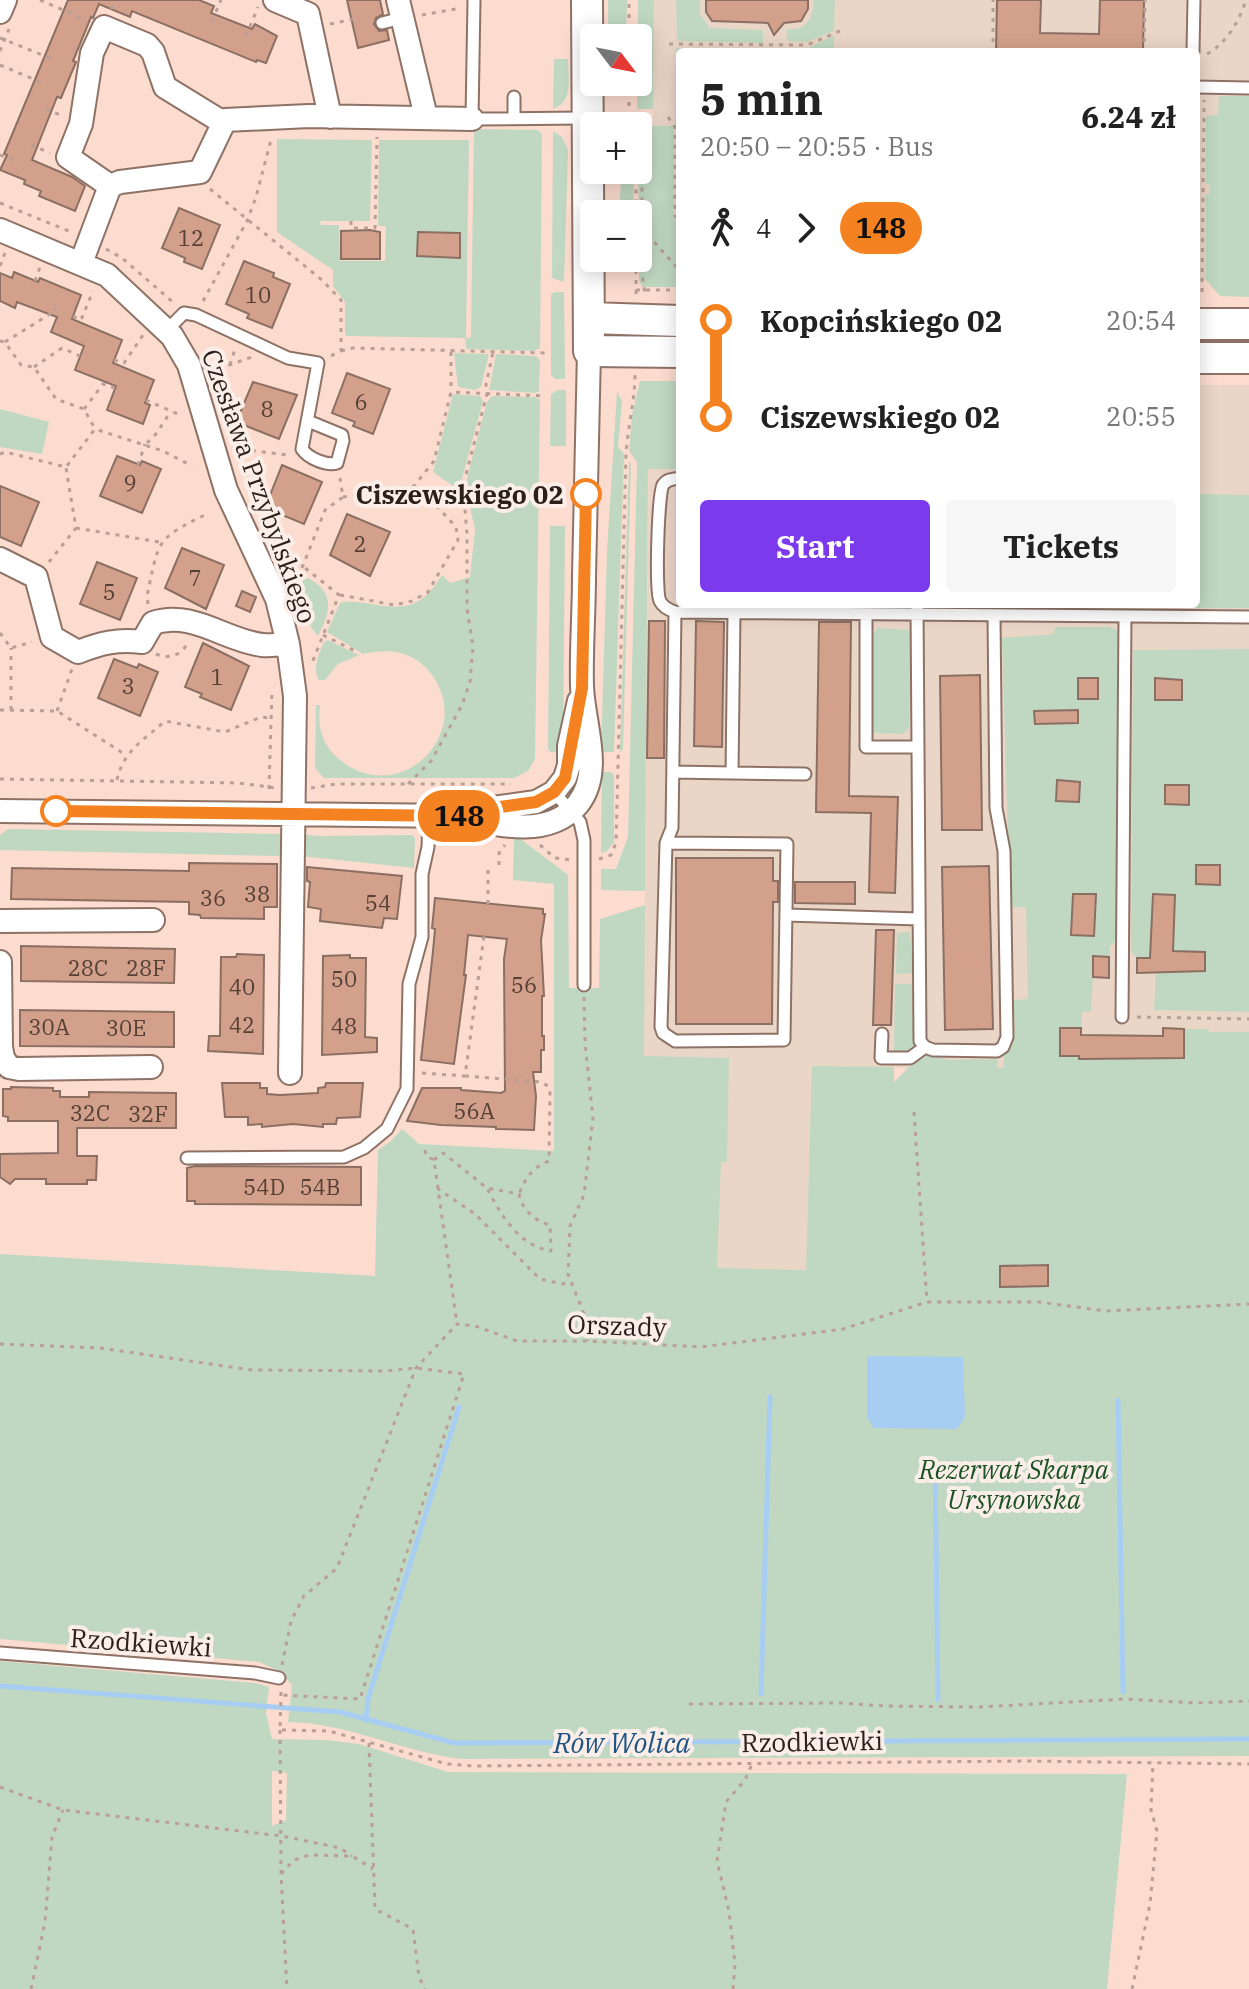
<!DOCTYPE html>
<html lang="en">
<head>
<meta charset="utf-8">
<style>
	body { margin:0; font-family:"IBM Plex Serif",serif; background:#f6f6f6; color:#222; height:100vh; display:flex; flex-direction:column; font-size:30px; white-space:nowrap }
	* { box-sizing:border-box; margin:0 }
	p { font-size:26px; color:#767676 }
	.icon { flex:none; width:44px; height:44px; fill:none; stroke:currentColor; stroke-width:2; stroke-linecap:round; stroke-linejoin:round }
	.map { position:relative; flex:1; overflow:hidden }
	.details { position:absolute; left:676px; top:48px; width:524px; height:560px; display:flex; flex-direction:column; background:#fff; border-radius:8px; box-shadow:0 4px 20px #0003 }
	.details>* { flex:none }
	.badge { padding:0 16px; border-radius:26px; font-size:28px; line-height:52px }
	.needle { width:52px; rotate:122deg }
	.buttons { position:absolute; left:580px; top:24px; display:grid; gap:16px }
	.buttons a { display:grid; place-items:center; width:72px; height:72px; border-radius:8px; background:#fff; box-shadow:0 4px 20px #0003; font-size:40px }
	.map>.badge { position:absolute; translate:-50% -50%; box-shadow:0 0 0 4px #fff }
	.legs { display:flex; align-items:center; gap:12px; height:88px; padding:0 24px; font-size:26px }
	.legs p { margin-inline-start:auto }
	.headline { display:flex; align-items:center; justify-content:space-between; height:136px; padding:0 24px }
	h1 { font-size:44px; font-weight:800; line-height:60px }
	.action { display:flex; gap:16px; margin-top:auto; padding:16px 24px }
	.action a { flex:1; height:92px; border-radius:8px; background:#7c3aed; color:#fff; font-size:32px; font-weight:800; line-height:92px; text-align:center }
	.action a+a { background:#f6f6f6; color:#222 }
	ul { padding:0 24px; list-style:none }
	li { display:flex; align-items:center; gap:28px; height:96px; font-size:30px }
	li i { display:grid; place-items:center; width:12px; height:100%; margin:0 10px; background:currentColor }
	li i::after { content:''; width:20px; height:20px; margin:-10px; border:6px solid; border-radius:50%; background:#fff }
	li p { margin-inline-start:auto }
	li:first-child i { background:linear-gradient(#0000 50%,currentColor 0) }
	li:last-child i { background:linear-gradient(currentColor 50%,#0000 0) }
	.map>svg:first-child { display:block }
	.education { fill:#ead6c7 }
	.green { fill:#c0d8c1; fill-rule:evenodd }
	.water { fill:#a7cdf3 }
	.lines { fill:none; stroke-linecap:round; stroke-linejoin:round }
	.stream { stroke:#a7cdf3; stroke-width:5 }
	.building { fill:#d3a18b; stroke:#8b6f63; stroke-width:2 }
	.lane-casing { stroke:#8e7266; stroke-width:15 }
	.street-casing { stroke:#8e7266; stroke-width:26 }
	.secondary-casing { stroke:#8e7266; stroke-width:34 }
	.path { stroke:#b99f95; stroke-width:3; stroke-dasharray:4 6; stroke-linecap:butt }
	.lane { stroke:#fff; stroke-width:11 }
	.street { stroke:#fff; stroke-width:22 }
	.secondary { stroke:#fff; stroke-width:30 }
	.line-1-casing { stroke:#fff; stroke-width:18 }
	.line-1 { stroke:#f58220; stroke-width:12 }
	.stop-1-dot { fill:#fff; stroke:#f58220; stroke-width:4 }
	.labels { text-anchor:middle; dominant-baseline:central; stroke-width:8; stroke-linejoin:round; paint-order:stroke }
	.number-label { font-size:22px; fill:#554036 }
	.street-label { font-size:26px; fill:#2b1f1a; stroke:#fbeee9 }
	.stop-label { font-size:26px; font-weight:bold; fill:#2b1f1a; stroke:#fbeee9; text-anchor:end }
	.park-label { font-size:26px; font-style:italic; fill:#1a5323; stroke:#fbeee9 }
	.water-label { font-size:28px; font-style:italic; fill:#1f5484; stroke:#fbeee9 }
</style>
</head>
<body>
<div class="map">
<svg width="1249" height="1989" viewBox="0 0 1249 1989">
	<rect width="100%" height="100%" fill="#fcdccf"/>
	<path class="education" d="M654,0H1249V280H1196V52H680V265L652,237Z
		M680,381V604H1196V385H1249V1235L918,1071L894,1067L892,1272L642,1268L649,402Z"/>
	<path class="green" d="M608,0H627L626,38H608Z
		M638,0H654L653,109H637Z
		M676,0H700V15L710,28L763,30V43L677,41Z
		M814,0H835L834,31L807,42L788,41L786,29C808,31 812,19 814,0Z
		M834,35V52H680V219L678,216L679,140L675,124L676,48L807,49Z
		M554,59H568C568,77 574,102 553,109Z
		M1219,96H1249V297L1220,296L1206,280V195L1210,193V186L1206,183V116L1218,115Z
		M638,126H674L673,217L680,225V287H643L639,281Z
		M474,129L538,130L542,134L540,348L534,351L466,349L465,338L347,336L345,334V302L333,286V270L277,232V139L372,140L370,221H320L321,225H339L340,261H385L386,226H378L379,140H469L466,338L471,337Z
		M553,131L562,137L568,150L564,282L552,278Z
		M618,170H629L634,182L633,214H619L621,183H618Z
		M555,292H564L565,379H555L551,375V294Z
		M454,353L489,354L481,387L475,390L458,387Z
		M496,354L536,356L540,360L539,391L535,393L489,390Z
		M640,381H680V469H648L645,891L601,890V869H616L628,837L637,462L629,451L632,415Z
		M558,390H566V446H550L551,394Z
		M617,391L622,401L618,447L624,454L614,752H601L607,551Z
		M453,394L480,396L483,401L459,490L433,472Z
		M492,396L536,397L540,400L535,759L528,771L514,778H324L315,768L316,705H320C317,729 323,748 344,763C381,790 429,771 442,729C451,702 436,669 411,657C395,649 379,651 363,654L327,632L340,603C349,600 356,602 365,603C404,610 420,610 442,575L450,583L470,577L475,529L465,486L487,402Z
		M0,409L49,422L42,454L0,447Z
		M629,461L631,464L623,749L620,752Z
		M1196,494L1249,495V608L1045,607V604H1196Z
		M550,526H565L563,753L550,752L548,749Z
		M308,578C335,592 331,612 318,636C306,624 299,595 303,579Z
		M1055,627H1109L1120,631L1119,939L1110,946L1109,978L1093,977L1091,1011L1082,1012L1081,1028H1060V1055L1079,1056V1059L1184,1058V1029H1208L1209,1032H1249V1756L461,1759C402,1752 348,1723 288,1722L292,1685L279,1671L259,1662L0,1639V1254L375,1276L378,1150L391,1141L402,1129L419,1144L554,1151V884L513,880L514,837H518L568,875L569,988H599L600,919L645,905L644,1056L729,1058L727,1162H721L717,1268L806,1270L812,1066L894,1067V1082L923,1053L948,1060L997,1059V1068H1004V1055L1015,1029L1013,1000L1028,999L1026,907H1010L1002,638L1054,634Z
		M877,628L911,630L909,728L903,734L872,733V636Z
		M328,640L359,655L338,664L325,680H319C312,670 319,652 324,642Z
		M1249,649V1012L1154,1010L1156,973H1137V958L1131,951L1133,650Z
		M602,772H611L614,775V842L607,851L601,853Z
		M8,829L281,834L283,837L282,856L0,850V835Z
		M300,834L318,836L412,835L415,838L414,868L300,856Z
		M910,932L913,973L896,974L897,933Z
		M895,984H912L914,1054L894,1053Z
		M0,1661L255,1683L269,1687L266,1713L272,1739L327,1740L359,1744L448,1772L1127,1774L1107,1989H0ZM272,1771L287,1773L286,1820L272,1826Z"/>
	<path class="water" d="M867,1356L963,1357L965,1417L957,1429L874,1428L867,1418Z"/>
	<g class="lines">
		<path class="stream" d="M1118,1400L1123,1692
			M935,1462L938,1700
			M0,1686L340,1712L454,1743L1249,1739
			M761,1694L770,1397
			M366,1720L368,1699L459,1407"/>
	</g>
	<path class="building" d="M68,0H199L214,6L211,13L252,29L255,24L277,36L266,63L257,60L256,62L132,11L130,17L99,4L93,18L91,17L73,61L76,62L61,98L57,97L32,160L72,177L85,186L75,211L39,196L41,191L24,184L25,180L0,170L7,155L4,154Z
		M347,0H380L383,14L376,18L374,24L379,31L387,30L389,40L358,48Z
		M706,0H808V9L801,21L784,23L774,35L768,23L712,21L706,12Z
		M997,0H1041L1040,33L1099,34L1100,0H1144L1143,52H996Z
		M179,208L220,225L202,269L184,262L185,258L162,248Z
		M370,230L380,232V259H341V231Z
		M418,232L460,233V258L417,256Z
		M244,261L274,273L273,277L290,284L272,328L247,318L249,314L226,304Z
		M14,272L38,282L40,278L81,295L72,319L122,340L113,363L154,380L145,403L150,405L143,424L107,410L116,386L75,370L84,346L51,332L57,317L17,302L15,308L0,301V273L12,278Z
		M347,373L390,389L373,434L353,426L355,422L332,413Z
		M253,382L297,395L279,439L236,422Z
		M117,456L140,465L142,461L161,469L142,513L100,496Z
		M282,465L322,482L304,524L265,508Z
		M0,486L39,502L21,546L0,537Z
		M347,514L390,532L370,576L330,555Z
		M182,548L224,565L206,609L165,588Z
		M97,562L137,578L120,620L80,604Z
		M242,591L256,597L250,612L236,606Z
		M649,621H665L664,758H647Z
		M696,621L724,622L722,747L694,746Z
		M819,622H851L849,796L898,797L895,893L869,892L871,813L816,812Z
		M203,643L249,666L231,710L200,697L202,694L185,687Z
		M114,659L137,668L139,664L158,672L140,716L98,698Z
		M980,675L982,830H942L940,676Z
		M1078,678H1098V699H1078Z
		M1155,678L1182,680V700H1155Z
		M1078,710V723L1035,724L1034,711Z
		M1057,780L1080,782L1079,802L1056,801Z
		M1165,785H1189V805L1165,804Z
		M676,858H773V881H778V902H773L772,1024H676Z
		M189,863L277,864V907H264V919L201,918L200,915L189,914V902L11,899L12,868L189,871Z
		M1196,865H1220V885L1196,884Z
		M989,866L993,1029L945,1030L942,867Z
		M307,867L402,876L397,919L384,918L382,928L320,921L321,909L308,907L310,882L307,881Z
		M795,882H855V904L795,903Z
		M1073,894H1096L1094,936L1071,935Z
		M1153,894L1175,895L1173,951L1205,952V971L1137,973V958H1150Z
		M435,898L543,909V914H545L541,940L544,996H542V1036H544V1050H541V1072H533L536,1096L534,1130L496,1129V1127L441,1125L407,1121L422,1088H461V1090L501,1093L505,1091L504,959L507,939L468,935L464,975H466L454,1064L421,1060L433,951L435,929L432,928Z
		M876,930H894L891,1025H873Z
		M21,946L175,949L174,983L21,981Z
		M237,954L264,955L263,1054L208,1051L209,1036H220L221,957H236Z
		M350,955V958H366L365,1037L377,1038V1052L322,1055L323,956Z
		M1093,956L1109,957V978L1093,977Z
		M20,1010L174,1012V1047L20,1046Z
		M1060,1028H1081V1035L1163,1036V1028L1184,1029V1058L1079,1059V1056H1060Z
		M222,1083H260V1088H267V1094L280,1095L318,1093V1088L325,1087L326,1083H363L360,1117L337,1118L336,1124H323V1127L293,1124L262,1127V1124L248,1125V1117H225Z
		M11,1087L53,1088V1091H60V1097H89V1092L176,1093V1128H77V1156H97L96,1180H87V1184H46V1179H15L10,1184L0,1177V1154L58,1153V1121H8V1117L3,1116V1089H11Z
		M195,1166L361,1167V1205L195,1204V1201H187V1168Z
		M1048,1265V1286L1000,1287V1266Z"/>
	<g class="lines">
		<defs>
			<path id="lane" d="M474,0L472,119L585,118
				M382,23L402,18
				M1193,52L1194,0
				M1196,87L1249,88
				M514,118V97
				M167,330L184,313L196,315L288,358L318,363L302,449C308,458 326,466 337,463L343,441L342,435L308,421
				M917,604L920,1041L925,1047L933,1050L997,1051L1003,1047L1007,1037L1004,851L996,808L994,616
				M675,612C669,610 663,607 660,601C655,592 658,493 663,485C667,479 673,479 680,478
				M866,615V747H918
				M673,772L732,773L734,613
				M732,773L805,774
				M554,792L580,822L584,840V985
				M666,843L787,844L784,1040L675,1041L663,1033L661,1027L666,843L672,828L675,612L1249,617
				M786,915L919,919
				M1122,1017L1125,616
				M882,1034L881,1058H910L925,1047
				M187,1158L344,1157L364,1148L387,1129L407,1089L409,984L422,937V874L428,847L429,816
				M0,1653L255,1673L279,1678"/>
			<path id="street" d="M275,0L308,14L330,117
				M398,0L426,117
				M0,12L5,0
				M110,186L68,157L81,124L92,53L104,27L147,45L153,52L165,87L222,122
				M0,230L107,275L172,336L189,365L226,490L277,599L288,644L295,696L290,1073
				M81,263L110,186L120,182L200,172L225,120L309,116L472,119
				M0,559L36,577L52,637L78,652C101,643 117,639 142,642L153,623C192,610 224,640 262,645C271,646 279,644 288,644
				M0,811L458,816C497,825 549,839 578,804C604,771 583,723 582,686C581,649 584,613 584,576C586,501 588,426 589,351
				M461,816L493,808L536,802L554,792L565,778L569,765V746L579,701
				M0,921L153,920
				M0,962L1,1047L3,1058L9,1067L19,1069L151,1067"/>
			<path id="secondary" d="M587,0L589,351L680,352
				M590,318L680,321
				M1196,324H1249
				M1196,358H1249"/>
		</defs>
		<use href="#lane" class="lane-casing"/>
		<use href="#street" class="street-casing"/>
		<use href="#secondary" class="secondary-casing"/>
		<path class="path" d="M40,0L84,19
			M111,9L115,0
			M422,15L461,8
			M212,21L221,0
			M330,24L354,19
			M246,36L258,7
			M0,38L55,60
			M629,38V0
			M669,44L807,45L840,31
			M0,51L9,29
			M993,52V0
			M1144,52L1145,0
			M1207,54C1226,44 1240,20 1246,0
			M0,65L45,84
			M46,109L63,116
			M668,117L675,127V216L680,221
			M629,126V82
			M31,145L50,153
			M0,155L13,160
			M638,168L642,185V273L645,295
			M633,170L636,180V214
			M210,189L322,280L341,300V351L329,357
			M0,203L71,232
			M351,221V228H375L377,137
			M641,227L680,271
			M106,249L122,258L175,304
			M0,266L5,253
			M35,281L40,267
			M636,290H680
			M1202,292L1204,100
			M636,294V258
			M203,301L247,221L256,197L272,136
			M73,316L81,320L93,291
			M0,341L5,342L21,365L34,367L56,399L84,409L95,429
			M5,342L50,314L52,308L60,311
			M341,351L353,348L546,353
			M451,352V392
			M114,360L124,363L143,335
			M230,365L235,349
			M209,366L221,368L252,357
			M34,367L62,348L80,356
			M146,400L180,415
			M84,409L103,384L115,388
			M147,443L156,434L171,411
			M232,448L288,455
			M0,454L5,452L66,467L95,429L163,451L192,466
			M138,465L145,444
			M343,497L414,486L434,461L451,392L546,396
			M76,528L159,542
			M274,543L339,595L312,663
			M49,562L76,528L66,468
			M302,568L325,510L343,497L340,478
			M340,595L395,605L412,601L428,592L458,540L456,527L424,492L414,486
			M148,604L147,596C159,540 155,539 207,514
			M0,633L11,648L32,642
			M323,635L357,652
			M156,654C170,660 182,655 189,641
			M0,710L57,711L126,755
			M11,710V648
			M57,711L72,669
			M0,779L239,783L276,788
			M117,780C123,751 144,740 165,721L225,732L261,717L270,718
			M408,784L431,761L462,705L470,682L473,647L467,609V534L463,486L487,394L486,385L493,352
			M311,788L336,784H511
			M269,789L272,689
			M540,845L555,858L571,860
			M599,859L611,855L616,843L626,453C628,426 635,400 635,374
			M499,865V853L505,845
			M488,904V865
			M584,997L585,1043L593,1118L584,1195L570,1226L568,1274L584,1314L588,1341
			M1137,1017L1249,1019
			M422,1073L465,1076L484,936
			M465,1076L541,1082L548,1086L550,1093L549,1161C532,1168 526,1177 519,1194
			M914,1112L927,1302
			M425,1150L426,1156L434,1160L457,1324
			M434,1160L443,1153L487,1188L519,1194C522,1210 535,1221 550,1225L551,1251C518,1245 501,1215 487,1188
			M437,1188L475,1214L540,1279L562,1284L569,1282
			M0,1344L100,1348L252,1370L385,1371L416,1368L464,1374L360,1699L281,1695
			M282,1665L291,1621L304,1596L337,1568L416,1368L457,1324L475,1326L517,1341H588L701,1347L843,1329L927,1302H1039L1106,1311L1249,1304
			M281,1692L280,1730L329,1731L447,1764L473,1766L1024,1761L1249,1764
			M689,1704L842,1703L885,1706L980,1707L1125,1699L1195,1703L1249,1701
			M280,1730L281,1874L287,1989
			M369,1743L375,1909L413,1929L419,1977L425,1989
			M0,1787L63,1810L282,1836L340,1848L352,1856
			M281,1874L294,1860L309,1855L352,1856L373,1869
			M31,1989L45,1922L52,1837L63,1810
			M733,1989L735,1964L729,1911L717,1861L726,1802L745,1780L752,1764
			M1132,1989L1150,1904L1157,1831L1151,1810L1153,1762"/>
		<use href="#lane" class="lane"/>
		<use href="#street" class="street"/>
		<use href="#secondary" class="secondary"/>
	</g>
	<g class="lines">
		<defs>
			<path id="line-1" d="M56,811L458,816L493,808L536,802L554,792L565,778L582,688L586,494"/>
		</defs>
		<use href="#line-1" class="line-1-casing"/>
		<use href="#line-1" class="line-1"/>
	</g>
	<g class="stop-1-dot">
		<circle cx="586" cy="494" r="14"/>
		<circle cx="56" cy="811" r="14"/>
	</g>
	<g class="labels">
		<g class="number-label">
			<text x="191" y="237">12</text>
			<text x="258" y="294">10</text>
			<text x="361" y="401">6</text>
			<text x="267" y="408">8</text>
			<text x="130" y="482">9</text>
			<text x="360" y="543">2</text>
			<text x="195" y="577">7</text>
			<text x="109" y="591">5</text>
			<text x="217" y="676">1</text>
			<text x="128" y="685">3</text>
			<text x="257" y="893">38</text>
			<text x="213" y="897">36</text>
			<text x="378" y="902">54</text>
			<text x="88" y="967">28C</text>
			<text x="146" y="967">28F</text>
			<text x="344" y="978">50</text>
			<text x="524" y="984">56</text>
			<text x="242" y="986">40</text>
			<text x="242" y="1024">42</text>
			<text x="344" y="1025">48</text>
			<text x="49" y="1026">30A</text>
			<text x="126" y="1027">30E</text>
			<text x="474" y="1110">56A</text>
			<text x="90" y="1112">32C</text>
			<text x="148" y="1113">32F</text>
			<text x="264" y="1186">54D</text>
			<text x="320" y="1186">54B</text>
		</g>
		<g class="street-label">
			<text transform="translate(260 486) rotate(70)">Czesława Przybylskiego</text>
			<text transform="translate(617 1325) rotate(2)">Orszady</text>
			<text transform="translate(141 1642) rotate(4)">Rzodkiewki</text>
			<text transform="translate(812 1741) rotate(-1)">Rzodkiewki</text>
		</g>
		<g class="stop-label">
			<text x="564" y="494">Ciszewskiego 02</text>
		</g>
		<g class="park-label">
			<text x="1014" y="1469">Rezerwat Skarpa<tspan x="1014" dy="30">Ursynowska</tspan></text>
		</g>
		<g class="water-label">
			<text x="622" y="1742">Rów Wolica</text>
		</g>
	</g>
</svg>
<div class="buttons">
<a><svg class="needle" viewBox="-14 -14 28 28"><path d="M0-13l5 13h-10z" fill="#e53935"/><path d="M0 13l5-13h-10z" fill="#767676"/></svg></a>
<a>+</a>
<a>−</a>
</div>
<b class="badge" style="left:459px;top:816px;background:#f58220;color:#111">148</b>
<section class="details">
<div class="headline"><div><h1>5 min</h1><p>20:50 – 20:55 · Bus</p></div><b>6.24 zł</b></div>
<div class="legs"><svg class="icon" aria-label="walk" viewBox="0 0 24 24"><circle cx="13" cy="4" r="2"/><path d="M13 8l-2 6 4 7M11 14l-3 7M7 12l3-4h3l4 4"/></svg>4<svg class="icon" aria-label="forward" viewBox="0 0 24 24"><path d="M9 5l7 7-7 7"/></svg><b class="badge" style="background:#f58220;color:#111">148</b></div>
<ul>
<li><i style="color:#f58220"></i><b>Kopcińskiego 02</b><p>20:54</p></li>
<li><i style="color:#f58220"></i><b>Ciszewskiego 02</b><p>20:55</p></li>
</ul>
<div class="action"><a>Start</a><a>Tickets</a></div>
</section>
</div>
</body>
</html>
